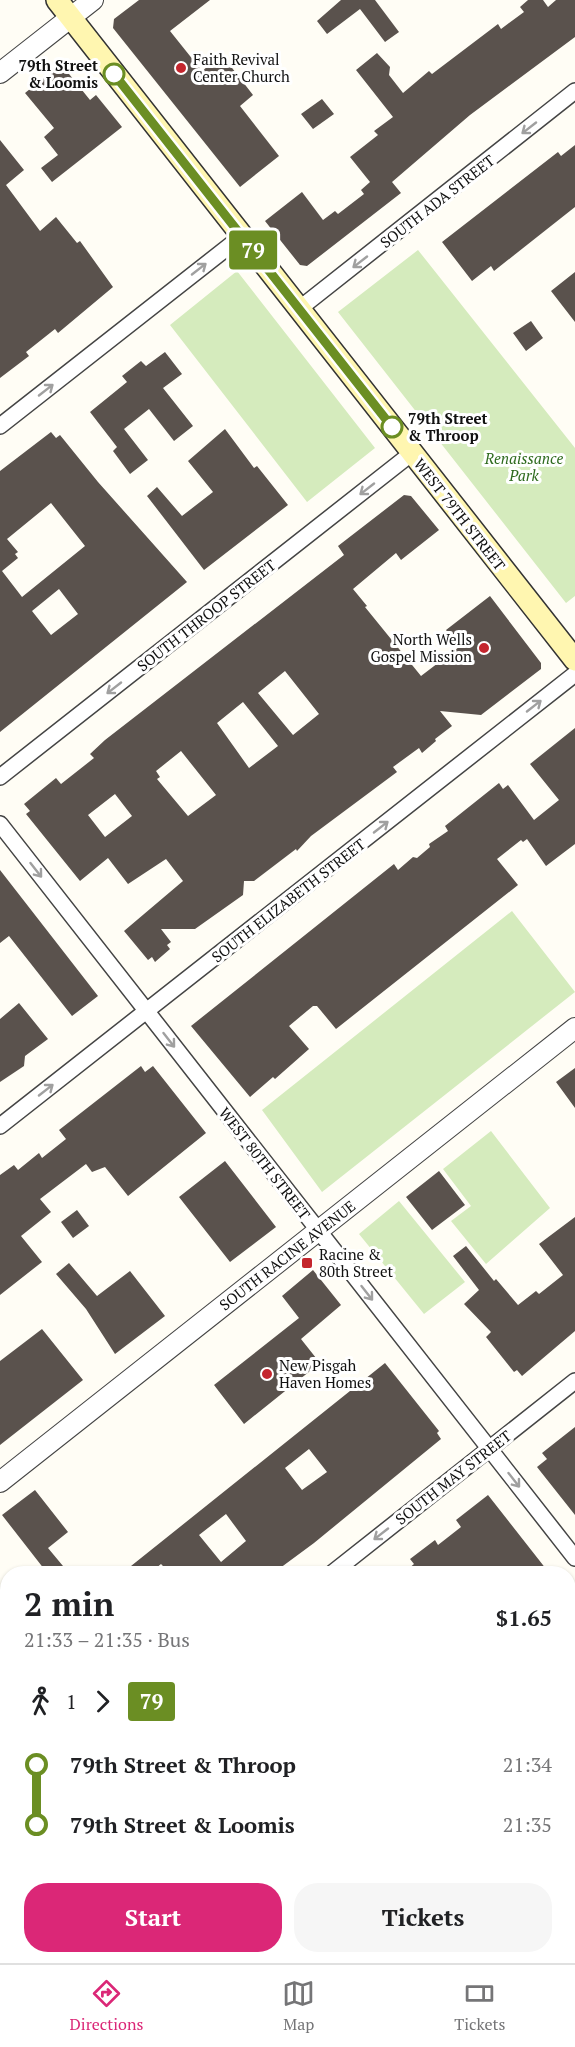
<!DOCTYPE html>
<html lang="en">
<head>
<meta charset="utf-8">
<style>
	body { margin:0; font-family:"PT Serif",serif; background:#f6f6f6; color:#202124; height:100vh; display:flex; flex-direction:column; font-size:22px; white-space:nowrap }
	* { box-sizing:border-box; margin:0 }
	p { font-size:20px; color:#757577 }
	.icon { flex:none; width:33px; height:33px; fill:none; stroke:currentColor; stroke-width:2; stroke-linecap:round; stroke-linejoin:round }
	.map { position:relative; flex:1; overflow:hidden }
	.side { position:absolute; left:0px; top:1566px; width:576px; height:398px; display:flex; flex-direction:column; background:#fff; border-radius:24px 24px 0 0; box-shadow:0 2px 4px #0004 }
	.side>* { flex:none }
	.badge { padding:0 12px; border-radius:4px; font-size:21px; line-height:39px }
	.map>.badge { position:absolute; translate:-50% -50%; box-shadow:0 0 0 3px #fff }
	.legs { display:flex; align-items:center; gap:9px; height:66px; padding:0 24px; font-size:20px }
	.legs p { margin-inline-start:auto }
	.overview { display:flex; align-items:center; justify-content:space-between; height:102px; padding:0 24px }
	h1 { font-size:33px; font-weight:700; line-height:45px }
	.action { display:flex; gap:12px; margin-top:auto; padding:12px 24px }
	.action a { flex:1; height:69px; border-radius:24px; background:#db2777; color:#fff; font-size:24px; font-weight:700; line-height:69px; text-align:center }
	.action a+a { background:#f6f6f6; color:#202124 }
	ul { padding:0 24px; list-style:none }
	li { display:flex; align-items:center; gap:21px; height:60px; font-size:22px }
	li i { display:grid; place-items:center; width:9px; height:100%; margin:0 8px; background:currentColor }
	li i::after { content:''; width:15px; height:15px; margin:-8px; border:4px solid; border-radius:50%; background:#fff }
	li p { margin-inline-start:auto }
	li:first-child i { background:linear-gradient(#0000 50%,currentColor 0) }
	li:last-child i { background:linear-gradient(currentColor 50%,#0000 0) }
	.tabs { display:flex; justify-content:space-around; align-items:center; height:84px; border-top:2px solid #e0e0e0; background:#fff; font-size:16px; color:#757577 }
	.tabs a { display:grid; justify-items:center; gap:3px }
	.tabs .selected { color:#db2777 }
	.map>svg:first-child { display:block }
	.green { fill:#d5ebbd }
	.plaza { fill:#f1ede2 }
	.building { fill:#5a524d; fill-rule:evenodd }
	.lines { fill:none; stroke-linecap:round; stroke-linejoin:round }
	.minor-casing { stroke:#444; stroke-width:18 }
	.tertiary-casing { stroke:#444; stroke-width:22 }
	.secondary-casing { stroke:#333; stroke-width:24 }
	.minor { stroke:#fff; stroke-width:15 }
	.tertiary { stroke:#fff; stroke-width:20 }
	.secondary { stroke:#fff6b0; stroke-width:21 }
	.oneway { stroke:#a0a0a0 }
	.line-1-casing { stroke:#fff; stroke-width:14 }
	.line-1 { stroke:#6b8e23; stroke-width:9 }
	.poi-dot { fill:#c4262e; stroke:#fff; stroke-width:2 }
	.stop-1-dot { fill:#fff; stroke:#6b8e23; stroke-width:3 }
	.labels { text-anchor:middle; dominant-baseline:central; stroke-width:6; stroke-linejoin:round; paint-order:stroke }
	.poi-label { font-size:15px; fill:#111; stroke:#fff; text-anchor:start }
	.stop-label { font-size:15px; font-weight:bold; fill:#111; stroke:#fff; text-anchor:end }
	.street-label { font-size:15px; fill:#111; stroke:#fff }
	.park-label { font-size:15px; font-style:italic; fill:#2f6b1f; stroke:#fff }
</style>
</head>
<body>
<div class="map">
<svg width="575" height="1963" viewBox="0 0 575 1963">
	<rect width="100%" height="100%" fill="#fffdf5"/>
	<path class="green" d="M418,250L575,448V596L566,603L338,312Z
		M237,271L375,448L307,502L170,325Z
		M512,911L575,992L322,1192L262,1110Z
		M491,1131L550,1208L486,1264L451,1221L471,1206L443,1169Z
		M399,1201L465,1282L424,1314L359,1234Z"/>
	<path class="plaza" d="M7,1841V1906L0,1911V1847Z
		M135,1956H168L173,1963H140Z"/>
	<path class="building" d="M139,0H210L170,31L202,71L222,55L253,95L240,106L279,156L240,187L113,28L114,19Z
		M341,0H375L399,32L385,42L360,9L327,34L317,21Z
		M528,0H543L548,7L556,0H575V37L470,115L392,182L401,193L307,266L300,265L265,221L302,192L323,220L335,211L338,214L364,194L361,190L370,182L350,157L378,135L374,131L393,117L356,70L377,53L390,67L389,75L403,93L429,71L432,74L498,24L501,29L524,12L520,7Z
		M61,64L90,100L96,95L122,127L52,182L41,168L58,155L44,137L54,128L25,93Z
		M322,99L334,114L313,129L301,114Z
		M0,140L24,170L6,185L40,231L56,217L77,243L80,241L113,287L58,333L55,329L26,352L29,356L0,378Z
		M575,145V207L494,271L491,266L472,281L442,242L558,152L561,156Z
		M575,272V322L551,291Z
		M531,321L543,338L526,351L513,333Z
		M165,352L182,374L163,388L193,426L174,441L149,409L124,429L148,460L130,474L113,451L117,447L90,412L127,382L122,376L141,361L146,366Z
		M225,429L254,468L257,466L288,505L204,570L147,496L157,487L182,516L213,492L188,461Z
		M51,432L56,438L60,435L98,482L187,582L0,732V471ZM51,503L85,546L22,597L2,571L18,558L15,554L18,552L7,539ZM59,589L78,614L51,635L32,611Z
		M404,495L411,496L439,530L401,560L396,553L353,589L367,606L365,607L421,676L459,647L446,630L490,596L541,663V669L481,715L440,711L452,726L435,739L436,741L422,753L419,748L393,767L397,772L311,836L297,851L296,849L254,881H244L243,895L195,929H161L171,942L167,945L170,949L155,962L152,957L148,960L124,931L183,881L166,859L128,884L108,858L80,881L26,814L30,811L24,804L56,778L61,784L94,758L90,754L105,740L344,555L338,546ZM285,671L319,714L293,735L258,693ZM243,702L278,746L249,768L217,723ZM181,751L216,795L188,816L157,779L160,777L156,771ZM115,794L132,816L105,837L88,815Z
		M575,728V844L546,866L527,839L523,842L521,840L497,859L518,885L336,1029L317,1006H313L289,1026L309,1049L275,1079L273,1077L250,1097L191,1026L394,864L398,870L413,857L417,858L430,847L429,844L448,831L445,826L499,783L503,789L508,785L534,820L559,800L530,764Z
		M0,870L98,996L72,1016L9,936L0,943Z
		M19,1003L48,1039L25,1056L24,1066L0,1082V1019Z
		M141,1066L145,1072L153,1066L206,1133L128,1196L105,1167L92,1172L86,1164L40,1199L51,1212L21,1236L42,1262L0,1295V1175L14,1165L18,1170L39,1153L42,1158L66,1139L59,1130Z
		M575,1068V1108L556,1082Z
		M225,1161L276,1227L230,1262L179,1197Z
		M439,1171L465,1205L432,1230L406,1197Z
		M77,1210L89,1226L73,1238L61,1222Z
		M575,1217V1331L522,1376L517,1370L514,1372L486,1337L491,1332L464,1304L479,1290L453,1256L466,1246L494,1281L496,1279L518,1305L536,1291L539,1294L563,1275L539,1244Z
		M69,1263L97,1296L130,1271L165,1316L115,1354L86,1309L56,1274Z
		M313,1270L341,1305L301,1339L320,1363L244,1424L214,1385L299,1318L282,1296Z
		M42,1329L83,1380L0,1445V1361Z
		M385,1363L439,1431L437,1433L441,1439L314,1543L272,1574H171L161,1564L149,1574H121ZM309,1449L327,1472L302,1490L285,1468ZM226,1514L246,1541L221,1562L199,1535Z
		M575,1427V1515L537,1467L547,1459L542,1453Z
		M35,1490L68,1532L48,1548L63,1566L54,1574H48L2,1515Z
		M488,1495L550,1574H402L414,1564L410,1559L435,1540L438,1545L461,1527L456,1520Z"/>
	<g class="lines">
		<defs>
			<path id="minor" d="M299,309L575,91
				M0,426L242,236
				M0,777L412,453
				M0,824L575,1558
				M0,1126L575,674
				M331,1574L575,1381
				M0,1725L8,1734
				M568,1738L575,1733
				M0,1835L8,1829
				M182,1956L187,1963
				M284,1963L293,1956"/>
			<path id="tertiary" d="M0,73L93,0
				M0,1482L575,1028"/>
			<path id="secondary" d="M57,0L575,660"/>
		</defs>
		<use href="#minor" class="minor-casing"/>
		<use href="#tertiary" class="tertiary-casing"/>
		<use href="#secondary" class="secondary-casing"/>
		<use href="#minor" class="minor"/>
		<use href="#tertiary" class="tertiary"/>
		<use href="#secondary" class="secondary"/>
	</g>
	<defs><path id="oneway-shaft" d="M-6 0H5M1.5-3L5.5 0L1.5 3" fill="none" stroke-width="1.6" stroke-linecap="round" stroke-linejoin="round" transform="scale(1.5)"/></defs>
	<g class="oneway">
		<use href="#oneway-shaft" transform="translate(529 128) rotate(142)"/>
		<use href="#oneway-shaft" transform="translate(360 262) rotate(142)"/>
		<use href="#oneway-shaft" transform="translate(199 269) rotate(-38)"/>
		<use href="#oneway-shaft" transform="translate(46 390) rotate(-38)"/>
		<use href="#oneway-shaft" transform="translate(367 489) rotate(142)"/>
		<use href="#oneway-shaft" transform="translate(114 688) rotate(142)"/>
		<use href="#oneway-shaft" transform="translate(534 706) rotate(-38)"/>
		<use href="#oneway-shaft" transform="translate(381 827) rotate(-38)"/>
		<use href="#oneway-shaft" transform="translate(36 870) rotate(52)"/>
		<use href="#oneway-shaft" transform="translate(169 1040) rotate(52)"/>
		<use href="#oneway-shaft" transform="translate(46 1090) rotate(-38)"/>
		<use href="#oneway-shaft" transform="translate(367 1293) rotate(52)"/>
		<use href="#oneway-shaft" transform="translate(514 1480) rotate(52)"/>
		<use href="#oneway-shaft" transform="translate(381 1534) rotate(142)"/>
	</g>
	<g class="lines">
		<defs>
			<path id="line-1" d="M114,74L392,427"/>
		</defs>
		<use href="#line-1" class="line-1-casing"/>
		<use href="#line-1" class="line-1"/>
	</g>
	<g class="poi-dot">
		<circle cx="181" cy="68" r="6"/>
		<circle cx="484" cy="648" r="6"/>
		<rect x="301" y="1257" width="12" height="12" rx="3"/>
		<circle cx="267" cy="1374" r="6"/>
	</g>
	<g class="stop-1-dot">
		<circle cx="114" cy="74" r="10"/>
		<circle cx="392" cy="427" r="10"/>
	</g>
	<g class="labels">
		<g class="poi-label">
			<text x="193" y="59">Faith Revival<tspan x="193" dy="17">Center Church</tspan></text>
			<text x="472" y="639" text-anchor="end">North Wells<tspan x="472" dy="17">Gospel Mission</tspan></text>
			<text x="319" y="1254">Racine &amp;<tspan x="319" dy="17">80th Street</tspan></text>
			<text x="279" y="1365">New Pisgah<tspan x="279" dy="17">Haven Homes</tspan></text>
		</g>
		<g class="stop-label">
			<text x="98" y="65">79th Street<tspan x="98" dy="17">&amp; Loomis</tspan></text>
			<text x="408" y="418" text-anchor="start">79th Street<tspan x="408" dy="17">&amp; Throop</tspan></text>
		</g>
		<g class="street-label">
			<text transform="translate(437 201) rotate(-38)">SOUTH ADA STREET</text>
			<text transform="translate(460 514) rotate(52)">WEST 79TH STREET</text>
			<text transform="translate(206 615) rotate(-38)">SOUTH THROOP STREET</text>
			<text transform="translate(288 900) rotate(-38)">SOUTH ELIZABETH STREET</text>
			<text transform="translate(265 1163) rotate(52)">WEST 80TH STREET</text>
			<text transform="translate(287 1255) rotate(-38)">SOUTH RACINE AVENUE</text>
			<text transform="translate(453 1477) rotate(-38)">SOUTH MAY STREET</text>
		</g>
		<g class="park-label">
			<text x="524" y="458">Renaissance<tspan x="524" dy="17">Park</tspan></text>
		</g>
	</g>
</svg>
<b class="badge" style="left:253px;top:250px;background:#6b8e23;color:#fff">79</b>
<section class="side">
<div class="overview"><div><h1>2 min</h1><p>21:33 – 21:35 · Bus</p></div><b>$1.65</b></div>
<div class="legs"><svg class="icon" aria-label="walk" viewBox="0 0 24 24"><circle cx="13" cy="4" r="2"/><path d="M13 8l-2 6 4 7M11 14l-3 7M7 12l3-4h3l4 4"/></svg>1<svg class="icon" aria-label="forward" viewBox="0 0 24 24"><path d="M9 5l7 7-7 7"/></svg><b class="badge" style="background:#6b8e23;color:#fff">79</b></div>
<ul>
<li><i style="color:#6b8e23"></i><b>79th Street &amp; Throop</b><p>21:34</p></li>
<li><i style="color:#6b8e23"></i><b>79th Street &amp; Loomis</b><p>21:35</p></li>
</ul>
<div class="action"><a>Start</a><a>Tickets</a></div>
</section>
</div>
<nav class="tabs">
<a class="selected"><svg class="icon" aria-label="directions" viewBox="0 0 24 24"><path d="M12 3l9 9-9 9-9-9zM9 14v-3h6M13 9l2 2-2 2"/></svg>Directions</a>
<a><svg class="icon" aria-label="map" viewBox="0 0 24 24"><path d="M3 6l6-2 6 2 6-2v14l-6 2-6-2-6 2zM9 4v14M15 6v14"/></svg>Map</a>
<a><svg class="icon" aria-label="tickets" viewBox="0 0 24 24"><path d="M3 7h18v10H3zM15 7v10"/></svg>Tickets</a>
</nav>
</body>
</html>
